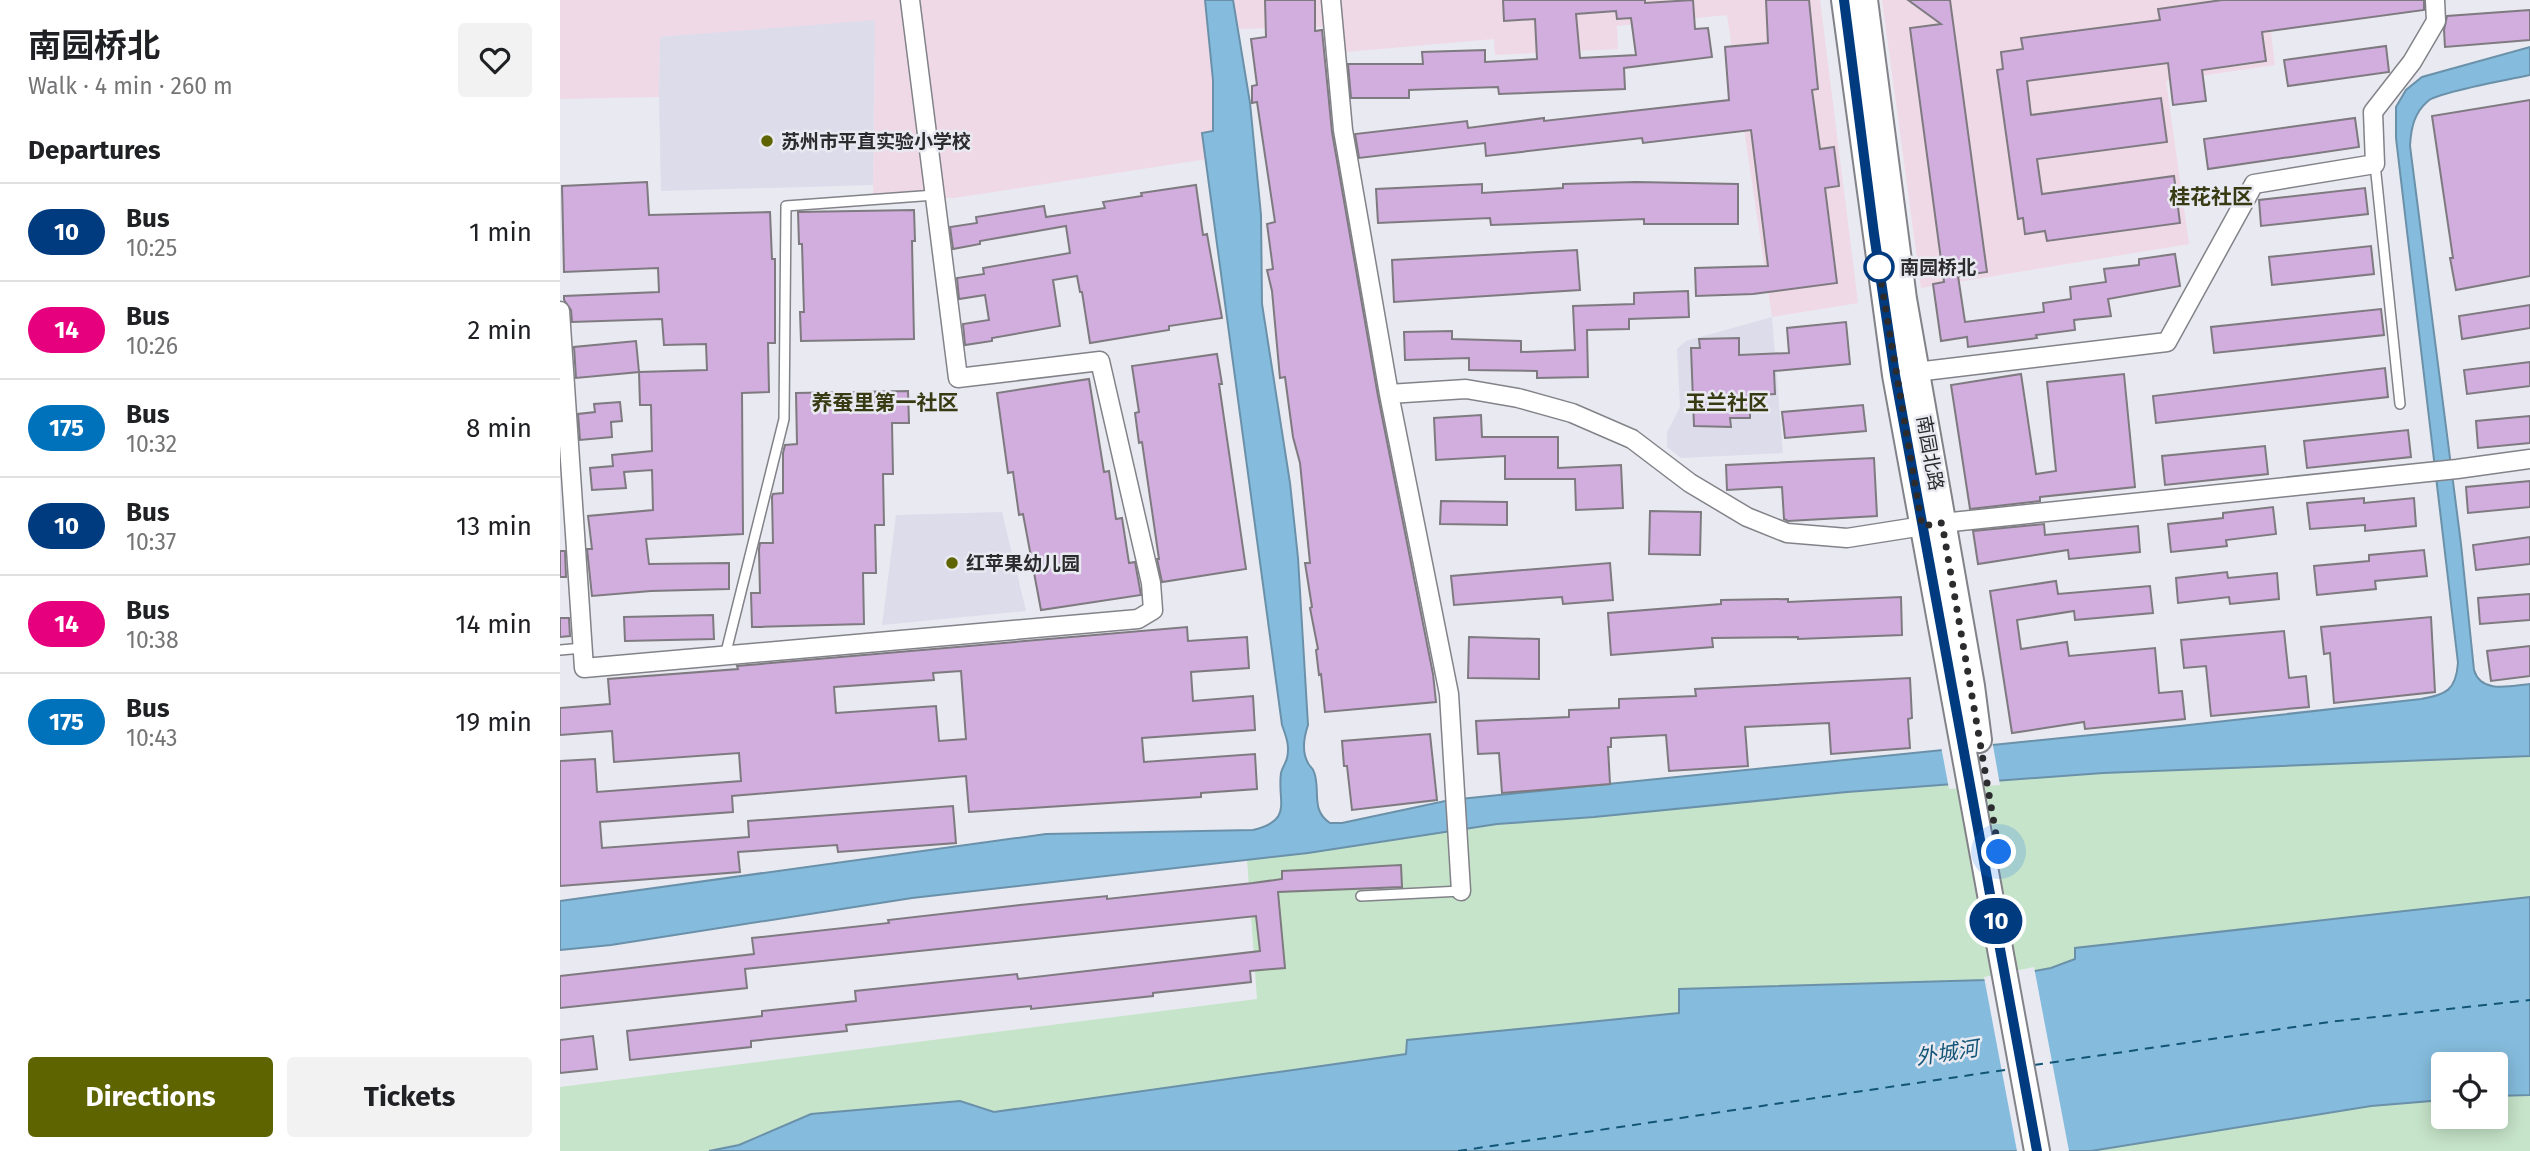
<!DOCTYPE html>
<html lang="en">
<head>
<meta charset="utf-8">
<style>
	body { margin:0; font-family:"Fira Sans","Noto Sans SC",sans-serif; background:#f2f2f2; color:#202124; height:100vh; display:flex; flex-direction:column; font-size:26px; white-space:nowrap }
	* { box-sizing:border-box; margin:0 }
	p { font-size:23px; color:#757577 }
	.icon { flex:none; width:38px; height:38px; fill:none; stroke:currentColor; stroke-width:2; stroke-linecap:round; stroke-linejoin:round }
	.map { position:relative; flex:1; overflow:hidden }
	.panel { display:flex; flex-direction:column; background:#fff; width:560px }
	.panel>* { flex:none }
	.badge { padding:0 14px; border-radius:23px; font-size:24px; line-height:46px }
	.tools { position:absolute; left:1871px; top:1052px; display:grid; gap:14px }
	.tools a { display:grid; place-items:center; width:77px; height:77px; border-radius:7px; background:#fff; box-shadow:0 4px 18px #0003; font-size:35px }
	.you { position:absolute; width:35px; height:35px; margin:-18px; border:5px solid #fff; border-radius:50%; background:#1a73e8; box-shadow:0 0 0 10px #1a73e833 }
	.map>.badge { position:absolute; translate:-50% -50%; box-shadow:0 0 0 4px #fff }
	h2 { padding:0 28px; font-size:26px; line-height:63px }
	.round { display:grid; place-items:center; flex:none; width:74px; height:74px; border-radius:7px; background:#f2f2f2 }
	.headline { display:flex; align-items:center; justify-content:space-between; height:119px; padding:0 28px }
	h1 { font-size:33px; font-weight:700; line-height:52px }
	.primary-button { display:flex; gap:14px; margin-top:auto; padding:14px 28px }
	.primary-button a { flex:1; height:80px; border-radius:7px; background:#5e6400; color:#fff; font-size:28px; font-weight:700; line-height:80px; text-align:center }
	.primary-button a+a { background:#f2f2f2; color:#202124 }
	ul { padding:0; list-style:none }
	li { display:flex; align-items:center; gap:21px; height:98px; padding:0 28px; border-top:2px solid #e0e0e0 }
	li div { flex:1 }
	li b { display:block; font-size:26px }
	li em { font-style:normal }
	li .badge { min-width:77px; font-weight:700; text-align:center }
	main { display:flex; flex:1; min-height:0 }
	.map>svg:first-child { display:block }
	.commercial { fill:#efd9e7 }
	.built { fill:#dcdceb }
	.green { fill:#c6e4c9 }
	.water { fill:#85bcdd; stroke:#6a91a9; stroke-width:2 }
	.pier { fill:#e9e9f1 }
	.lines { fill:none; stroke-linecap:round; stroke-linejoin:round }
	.ferry { stroke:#125577; stroke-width:2; stroke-dasharray:9 7; stroke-linecap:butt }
	.building { fill:#d1aede; stroke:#7e7a80; stroke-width:2; fill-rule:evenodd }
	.service-casing { stroke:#828289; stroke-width:12 }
	.minor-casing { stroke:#828289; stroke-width:21 }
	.secondary-casing { stroke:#828289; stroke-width:28 }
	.service { stroke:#fff; stroke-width:9 }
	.minor { stroke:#fff; stroke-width:18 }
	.secondary { stroke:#fff; stroke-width:24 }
	.line-casing { stroke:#fff; stroke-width:16 }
	.line { stroke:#003b80; stroke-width:10 }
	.walk { stroke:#2c2c2f; stroke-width:7; stroke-dasharray:0 12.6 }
	.poi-dot { fill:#5e6400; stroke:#e9e9f1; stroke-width:2.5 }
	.stop-dot { fill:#fff; stroke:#003b80; stroke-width:3.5 }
	.labels { text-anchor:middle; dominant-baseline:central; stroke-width:5; stroke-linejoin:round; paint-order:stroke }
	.poi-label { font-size:19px; font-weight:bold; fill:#2c2c2f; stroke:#e9e9f1; text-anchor:start }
	.stop-label { font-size:19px; font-weight:bold; fill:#2c2c2f; stroke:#e9e9f1; text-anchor:start }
	.street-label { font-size:19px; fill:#2c2c2f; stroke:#e9e9f1 }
	.neighbourhood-label { font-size:21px; font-weight:bold; fill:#373a12; stroke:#e9e9f1 }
	.water-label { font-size:21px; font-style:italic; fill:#125577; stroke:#e9e9f1 }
</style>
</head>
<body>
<main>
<section class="panel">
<div class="headline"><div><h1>南园桥北</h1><p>Walk · 4 min · 260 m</p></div><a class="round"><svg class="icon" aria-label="heart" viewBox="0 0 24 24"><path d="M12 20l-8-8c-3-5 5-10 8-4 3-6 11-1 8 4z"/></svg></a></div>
<h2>Departures</h2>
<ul>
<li><span class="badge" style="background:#003b80;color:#fff">10</span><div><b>Bus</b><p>10:25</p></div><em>1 min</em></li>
<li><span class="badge" style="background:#e6007e;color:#fff">14</span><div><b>Bus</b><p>10:26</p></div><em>2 min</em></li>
<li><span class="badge" style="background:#0072bc;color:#fff">175</span><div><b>Bus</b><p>10:32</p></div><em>8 min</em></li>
<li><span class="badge" style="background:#003b80;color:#fff">10</span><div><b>Bus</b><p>10:37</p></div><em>13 min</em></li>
<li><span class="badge" style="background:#e6007e;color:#fff">14</span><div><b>Bus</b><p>10:38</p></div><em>14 min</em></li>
<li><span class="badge" style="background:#0072bc;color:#fff">175</span><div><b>Bus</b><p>10:43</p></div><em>19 min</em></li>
</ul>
<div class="primary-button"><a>Directions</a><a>Tickets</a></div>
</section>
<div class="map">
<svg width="1970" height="1151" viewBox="0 0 1970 1151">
	<rect width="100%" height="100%" fill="#e9e9f1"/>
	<path class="commercial" d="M0,0H645L653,80V131L642,133L647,159L394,198L313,199L315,21L100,37L99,97L0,99Z
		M673,0H1260L1298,303L1212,317L1167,15L1057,26L1058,49L935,55L934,39L775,53L770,27L679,29Z
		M1322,0H1707L1715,65L1606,81L1629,244L1361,288Z"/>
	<path class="built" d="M315,20L313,185L101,191L99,97L100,37Z
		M1212,317L1223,453L1121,458L1107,447V432L1120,407L1117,349L1126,341Z
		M442,512L466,611L322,625L336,515Z"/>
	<path class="green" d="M1970,756V897L1516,948V959L1491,968L1426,980L1119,989V1013L847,1040L846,1054L434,1112L421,1108L251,1114L179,1145L149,1151H0V1087L697,999L687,859L749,853L937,824L1034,817L1287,792L1543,773Z
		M1970,1095V1151H1531L1811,1106L1883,1100V1116H1936V1096Z"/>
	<path class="water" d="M645,0H673L690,103L701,215L702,304L730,483L738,558L748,725C744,737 741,751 748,763C749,766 753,768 754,772C761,790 750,810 770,823H782L890,800L1620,726L1861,699C1886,695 1896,690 1898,663L1836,138V107L1846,90L1862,77L1970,47V75C1952,79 1878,92 1868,101C1854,113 1851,128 1850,146L1901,544L1914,670C1921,694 1950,686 1970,684V756L1543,773L1287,792L1034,817L937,824L748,853L352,898L51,945L0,950V901L486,834L693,830C734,820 717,802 721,773C722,768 726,763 727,758C730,746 726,736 722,725L642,133L653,131V80Z
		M1970,897V1095L1936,1096V1064H1883V1100L1811,1106L1531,1151H149L179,1145L251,1114L400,1101L434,1112L846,1054L847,1040L1119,1013V989L1426,980L1491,968L1515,959V948Z"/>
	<path class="pier" d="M1432,740L1440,785L1389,789L1381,746Z
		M1474,967L1509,1151H1457L1424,977Z"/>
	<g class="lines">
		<path class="ferry" d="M1474,1065L1769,1022L1970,1000
			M898,1151L1451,1069"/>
	</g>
	<path class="building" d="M705,0H755V31L762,30L772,132L818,396L873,674L876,702L765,712L761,674L759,675L756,650L758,649L750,608L752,607L745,563H750L740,463L733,437L725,377L720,378L712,291L707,270L713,269L707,224L715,222L697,102L692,103V86L697,85L691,39L706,37Z
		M943,0H1085V3L1133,0L1135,29L1148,28L1152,57L1064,68L1065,89L939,94L938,87L849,90V98H791L788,64H863L862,52L925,50V62L977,59L975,19L944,21ZM1056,11L1057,19L1071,18L1076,55L1020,58L1016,14Z
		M1206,0H1249L1258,89L1252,90L1260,149L1274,147L1279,186L1265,188L1277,283L1193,294L1136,296L1135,268L1208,266L1191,130L1083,143L1082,138L926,156L925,143L799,158L795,134L907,121L908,128L984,118V121L1169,100L1165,47L1208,43Z
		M1348,0H1390L1427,272L1398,276L1405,322L1484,312L1483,303L1511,299L1510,287L1546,282L1544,269L1579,265V259L1615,254L1620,286L1548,299L1551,316L1514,320L1515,330L1476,335L1477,338L1408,347L1407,337L1381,341L1373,284L1384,282L1350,28L1381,24Z
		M1662,0H1864V10L1702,32L1706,61L1642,70L1646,101L1613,105L1608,63L1467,81L1471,115L1601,98L1607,142L1477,159L1482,194L1614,176L1620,223L1487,241L1485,231L1465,234L1463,218L1458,219L1437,70L1443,69L1441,52L1463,49L1461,38L1600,20L1598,9Z
		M1970,10V40L1885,47L1884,30L1887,16Z
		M1826,46L1829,72L1728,86L1724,60Z
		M1970,100V276L1896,290L1890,258H1893L1872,116Z
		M1795,118L1799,147L1648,169L1644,139Z
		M87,182L89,215L210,212L212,259H215V343H208L209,392L182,393L183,534L86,539L89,564L169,563V589L91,591L32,596L27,549H32L28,516L93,510L92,470L64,472L66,488L32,490L30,468L53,466L52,455L92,451L91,405H80L79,372L147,370L146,344L104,345L102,319L12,322L11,310L4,300V296L99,292L98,268L4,272L2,186Z
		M1076,182L1178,184V224H1084V219L931,225L930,218L818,223L816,189L922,184V193L1003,188V184Z
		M636,185L643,235L647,234L662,318L609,326V330L530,343L522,292H520L517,276L493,280L500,326L432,338V341L405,345L403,324L429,320L425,295L399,299L397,278L424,274L423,268L510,253L506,226L420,241V244L393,249L390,227L417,223L416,217L484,206L486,217L545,208L543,202L582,196L581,193Z
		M1805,188L1808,214L1701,226L1699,200Z
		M354,210L355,241H352L354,339L241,341L240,312H244L242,244H239L238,212Z
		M1811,246L1814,274L1712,285L1709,257Z
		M1017,250L1020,290L834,302L832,260Z
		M1128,291L1129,317L1069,319V329L1027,330L1028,377L977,378V371L909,370V358L845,360L844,332L892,331V339L961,341V352L1015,350L1013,306L1074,304V293Z
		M1970,305V328L1902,339L1899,316Z
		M1821,309L1824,335L1654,353L1651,327Z
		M1286,322L1290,364L1214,371L1215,394L1196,395V405H1190V418H1170L1171,427L1134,426L1131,348H1140L1139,339L1179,338V355L1229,353L1227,328Z
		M76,341L79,372L16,378L14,347Z
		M657,354L662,384H659L686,569L602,582L597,559H599L582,442L579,443L575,413L579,412L572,366Z
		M1970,362V386L1907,394L1904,370Z
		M1825,368L1828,397L1596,423L1593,396Z
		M1461,374L1476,474L1496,471L1487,382L1564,374L1575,487L1480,497V501L1410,509L1391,385Z
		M529,379L544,472L549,471L556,519L562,518L569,563L575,562L581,595L481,610L463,514L459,515L453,472L448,473L437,393Z
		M348,391L349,423H332L333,474H323L324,525H315L316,573H303L304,624L192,627L191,593H200L199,549L200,543H213L212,497L213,494L223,493V453L225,445L237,444L236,393Z
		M60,402L62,421L51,422L52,437L20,440L18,414L35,412L34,404Z
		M1303,405L1306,431L1225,438L1222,412Z
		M921,415L922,437H998V468L1061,465L1063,508L1016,510L1015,479H945V456L876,460L874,418Z
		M1970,416V443L1918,448L1916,421Z
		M1848,430L1851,457L1747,468L1744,441Z
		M1705,446L1708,474L1605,485L1602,456Z
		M1314,458L1317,516L1228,521L1224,519L1222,487L1167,490L1166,465Z
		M1970,481V507L1908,513L1906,487Z
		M1804,498V503L1854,498L1856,526L1805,531V525L1750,529L1747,503Z
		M881,501L947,502V525L880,524Z
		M1713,507L1716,534L1666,540L1667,546L1611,552L1608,524L1663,518V513Z
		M1090,511L1141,512L1140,555L1089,554Z
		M1484,524L1485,535L1578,526L1580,552L1509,559L1508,550L1418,564L1413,531Z
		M1970,537V564L1916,570L1913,545Z
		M1864,550L1867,576L1815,581L1816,589L1757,595L1754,566L1809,561V555Z
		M0,551H5L6,577H0Z
		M1050,563L1053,600L1003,604L1002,597L894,605L891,576Z
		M1667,572L1668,578L1717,573L1719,599L1670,604L1669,597L1618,603L1616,578Z
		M1496,581L1498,594L1590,586L1593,613L1515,620L1514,611L1457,620L1461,649L1507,642L1509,656L1595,648L1599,693L1622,691L1625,719L1525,729L1524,722L1452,733L1430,591Z
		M1970,594V620L1920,624L1918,598Z
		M1341,597L1342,635L1238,639V637L1152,638L1153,647L1051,655L1048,613L1161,604V600L1228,599V602Z
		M153,615L154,639L65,641L64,617Z
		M1871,617L1875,692L1774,703L1770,653L1764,654L1761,627Z
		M0,618H9L10,636L0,637Z
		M627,627L628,641L687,637L689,668L631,672L633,701L693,696L695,730L582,738L584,762L695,754L697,789L641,793V797L409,812L406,776L172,796L173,812L40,822L42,848L189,837L188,821L393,806L396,843L278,852L277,845L178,852L180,872L0,886V761L35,759L37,792L181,781L179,753L54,762L52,731L0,735V708L50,704L48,679L178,669L177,666ZM401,671L406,739L379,741L376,706L276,713L274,687L374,680L373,673Z
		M1724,631L1729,678L1746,676L1749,707L1651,716L1646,666L1624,668L1621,640Z
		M909,637L979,639V679L908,678Z
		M1970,646V676L1931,681L1927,651Z
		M1350,678L1352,718L1348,719L1350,748L1271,754L1269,723L1185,727L1188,766L1109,771L1106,735L1051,738V747H1048L1050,784L942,793L939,753L918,754L916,721L1009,717V710L1059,708V699L1136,696L1135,689Z
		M870,734L877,800L792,810L787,766H784L782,741Z
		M841,865L842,887L718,892L725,968L690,971L691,982L593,993V996L471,1009V1006L286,1025L287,1031L191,1041V1047L70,1060L67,1031L202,1016V1011L296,1001L295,991L457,974L458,979L700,951L696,916L185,969L187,988L0,1008V976L194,954L192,938L329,923L328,920L460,905L547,896V899L693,883L722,879V871Z
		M33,1036L37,1069L0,1073V1040Z"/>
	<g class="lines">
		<defs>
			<path id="service" d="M1815,164L1840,404
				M0,650L23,648
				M165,656L224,419L226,206L375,195
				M801,896L901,891"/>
			<path id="minor" d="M771,0L783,130L829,394L906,389L958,398L1012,413L1072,439L1130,483L1187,517L1227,533L1287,538L1382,523L1897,469L1970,459
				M0,311L24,668L578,619L593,610L591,583L540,361L398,378L350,0
				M1356,372L1607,342L1694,184L1815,164L1813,112L1852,62L1876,21L1875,0
				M829,394L889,694L901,891"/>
			<path id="secondary" d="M1284,0L1335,375L1477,1151
				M1305,0L1344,299L1412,686L1419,740"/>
		</defs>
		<use href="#service" class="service-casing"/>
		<use href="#minor" class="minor-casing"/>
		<use href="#secondary" class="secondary-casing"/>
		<use href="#service" class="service"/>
		<use href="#minor" class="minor"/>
		<use href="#secondary" class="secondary"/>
	</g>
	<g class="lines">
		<defs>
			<path id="line" d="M1284,0L1314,234L1335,375L1477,1151"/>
		</defs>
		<use href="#line" class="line-casing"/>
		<use href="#line" class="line"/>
		<path class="walk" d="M1319,267L1317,257L1362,526L1382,523L1439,852"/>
	</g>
	<g class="poi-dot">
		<circle cx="207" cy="141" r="7"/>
		<circle cx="392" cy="563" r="7"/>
	</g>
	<circle class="stop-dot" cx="1319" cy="267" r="14"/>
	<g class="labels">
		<g class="poi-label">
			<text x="221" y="141">苏州市平直实验小学校</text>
			<text x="406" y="563">红苹果幼儿园</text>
		</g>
		<g class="stop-label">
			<text x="1340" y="267">南园桥北</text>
		</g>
		<g class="street-label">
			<text transform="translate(1370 453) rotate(80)">南园北路</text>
		</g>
		<g class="neighbourhood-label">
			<text x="1651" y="197">桂花社区</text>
			<text x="325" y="403">养蚕里第一社区</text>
			<text x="1167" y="403">玉兰社区</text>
		</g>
		<g class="water-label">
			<text transform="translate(1387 1053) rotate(-9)">外城河</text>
		</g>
	</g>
</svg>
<div class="tools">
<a><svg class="icon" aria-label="locate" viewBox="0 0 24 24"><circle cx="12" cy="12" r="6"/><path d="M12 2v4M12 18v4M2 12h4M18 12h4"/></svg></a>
</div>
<div class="you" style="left:1439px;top:852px"></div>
<b class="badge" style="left:1436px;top:921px;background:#003b80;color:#fff">10</b>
</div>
</main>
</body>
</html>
